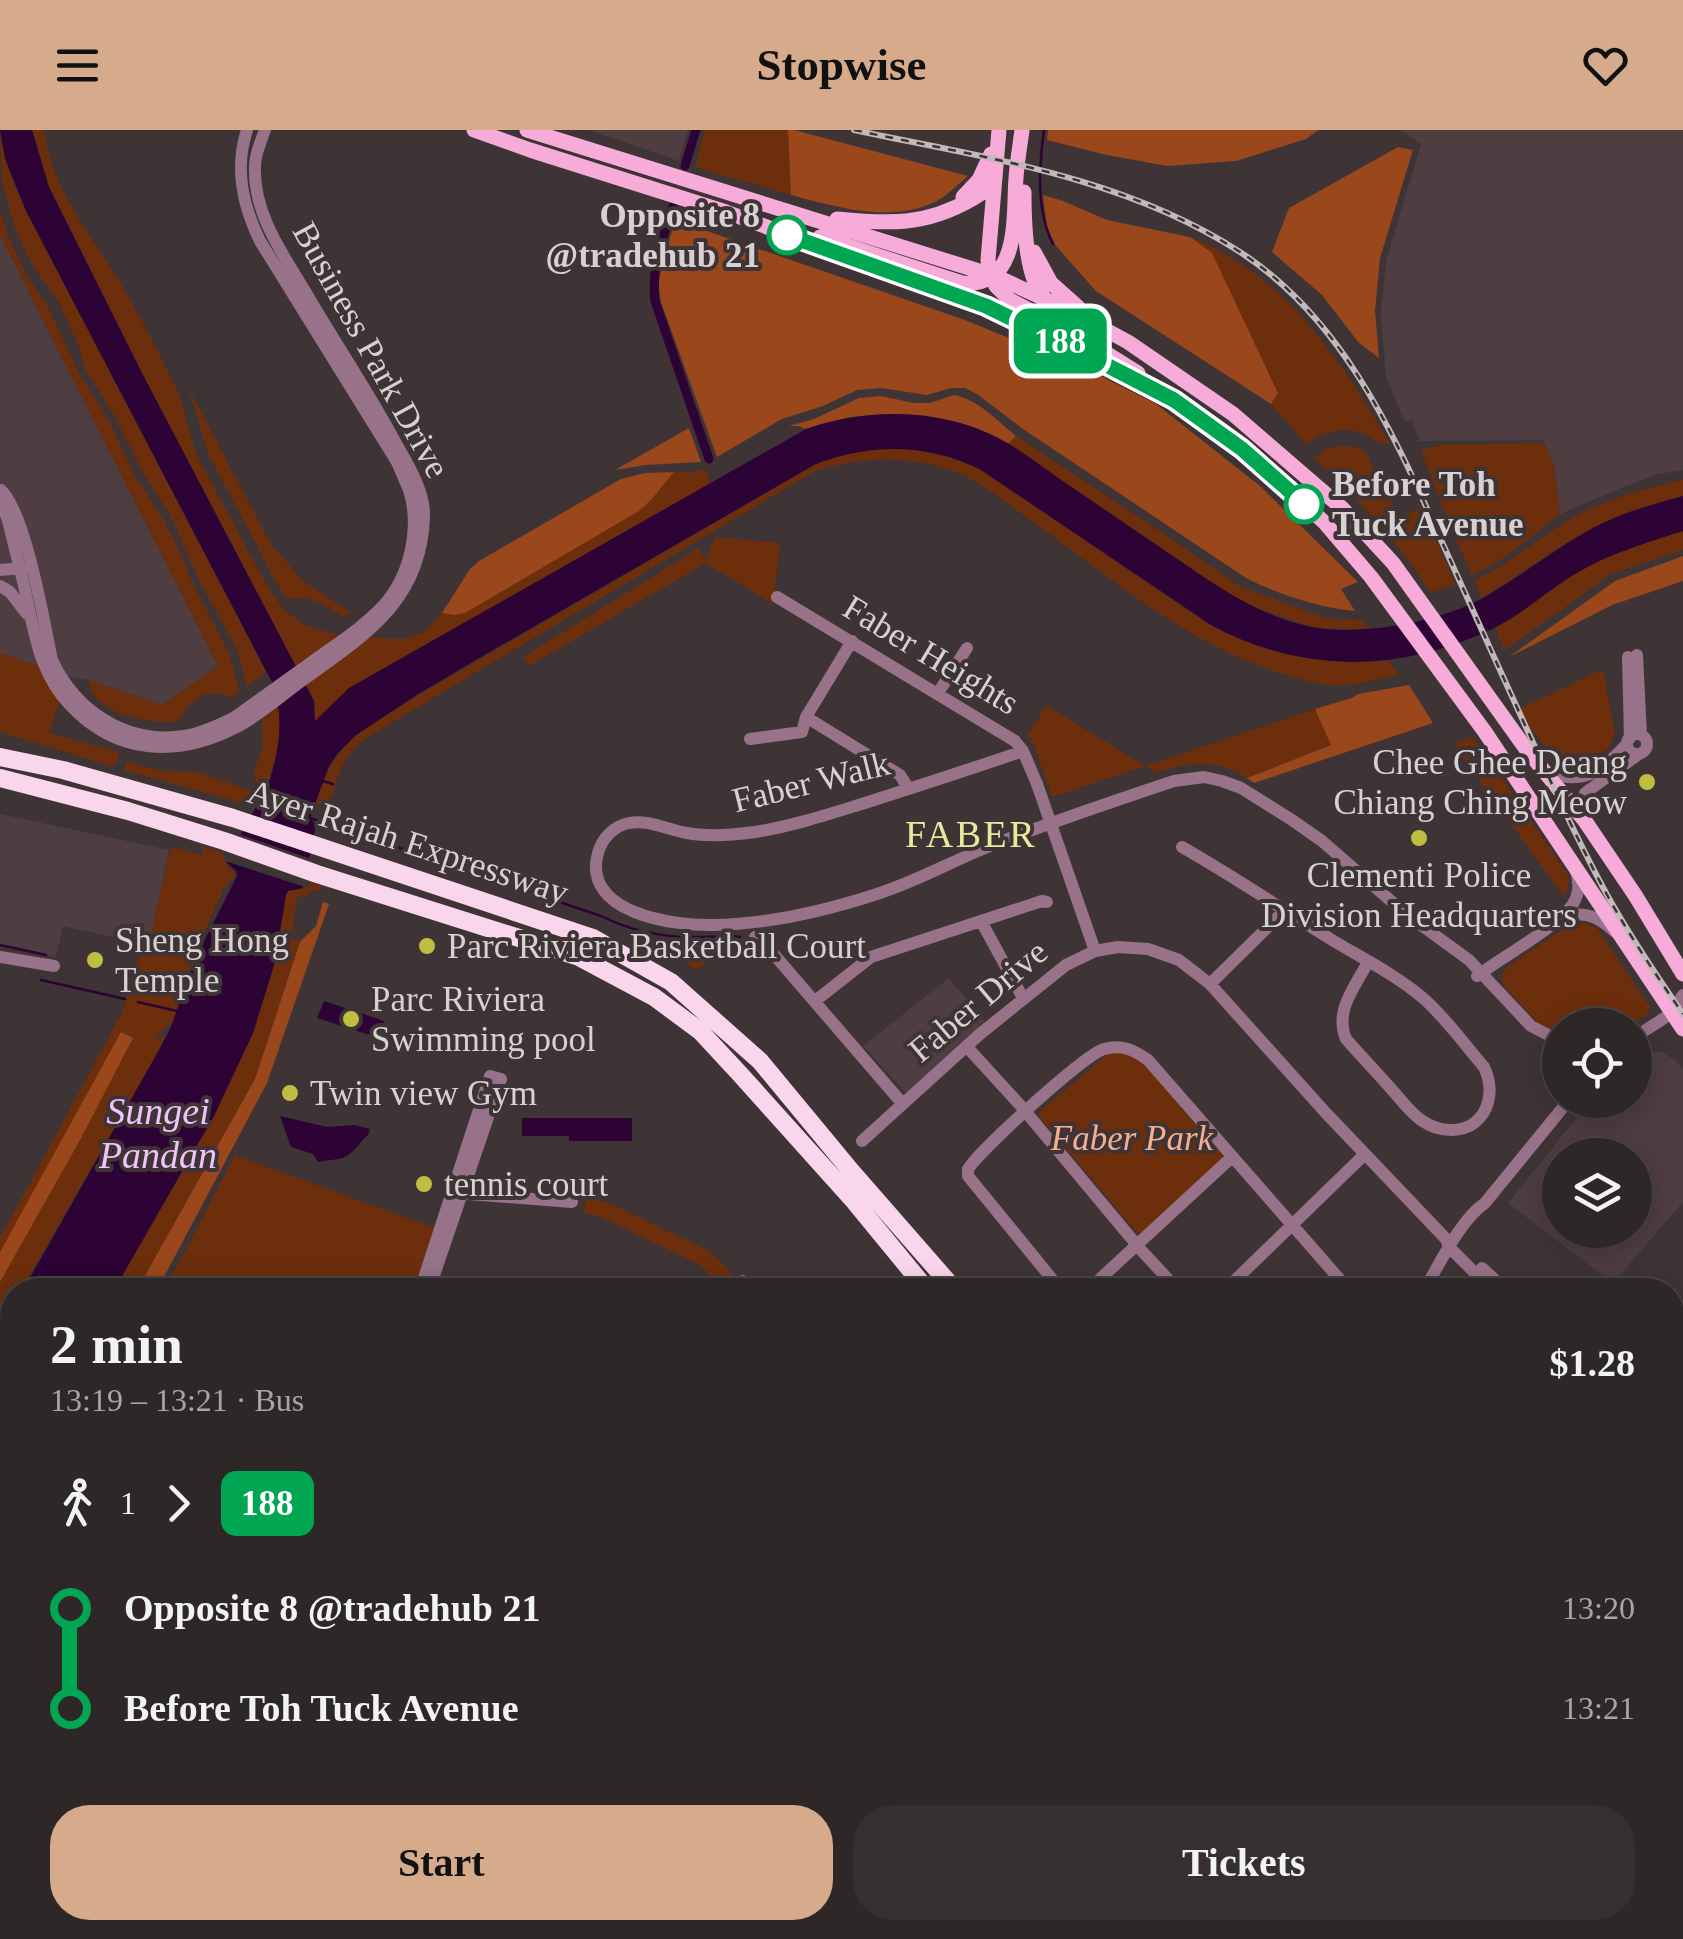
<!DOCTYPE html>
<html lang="en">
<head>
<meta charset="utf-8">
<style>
	body { margin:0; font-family:Georgia,serif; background:#362f30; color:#f1f3f6; height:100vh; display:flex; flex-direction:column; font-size:38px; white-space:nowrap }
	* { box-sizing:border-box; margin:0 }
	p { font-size:32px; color:#a7a5a8 }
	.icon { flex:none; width:55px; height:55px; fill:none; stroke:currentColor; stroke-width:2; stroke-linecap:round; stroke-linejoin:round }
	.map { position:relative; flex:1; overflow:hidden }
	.drawer { position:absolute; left:0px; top:1148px; width:1685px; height:662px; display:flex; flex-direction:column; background:#2e2728; border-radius:40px 40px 0 0; box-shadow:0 5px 25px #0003,0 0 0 2px #494445 }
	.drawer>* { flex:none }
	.badge { padding:0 20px; border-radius:15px; font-size:35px; line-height:65px }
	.controls { position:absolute; left:1542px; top:878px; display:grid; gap:20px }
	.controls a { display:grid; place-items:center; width:110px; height:110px; border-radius:50%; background:#2e2728; box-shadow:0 5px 25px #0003,0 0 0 2px #494445; font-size:50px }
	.map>.badge { position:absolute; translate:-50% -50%; box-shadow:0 0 0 5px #fff }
	.legs { display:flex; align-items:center; gap:15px; height:110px; padding:0 50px; font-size:32px }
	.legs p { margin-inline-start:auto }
	.headline { display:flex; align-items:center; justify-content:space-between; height:170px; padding:0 50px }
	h1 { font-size:55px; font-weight:700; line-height:75px }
	.action { display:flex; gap:20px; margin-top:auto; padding:20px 50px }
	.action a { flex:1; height:115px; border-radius:40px; background:#d6ab8b; color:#111; font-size:40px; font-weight:700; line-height:115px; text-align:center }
	.action a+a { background:#362f30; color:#f1f3f6 }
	ul { padding:0 50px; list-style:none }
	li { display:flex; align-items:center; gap:35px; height:100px; font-size:38px }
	li i { display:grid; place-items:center; width:15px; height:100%; margin:0 12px; background:currentColor }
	li i::after { content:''; width:25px; height:25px; margin:-12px; border:8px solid; border-radius:50%; background:#2e2728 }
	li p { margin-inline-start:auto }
	li:first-child i { background:linear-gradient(#0000 50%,currentColor 0) }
	li:last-child i { background:linear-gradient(currentColor 50%,#0000 0) }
	header { display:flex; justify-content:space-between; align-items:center; height:130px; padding:0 50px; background:#d6ab8b; color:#111; font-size:45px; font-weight:700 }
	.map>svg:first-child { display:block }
	.built { fill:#4e3d41; fill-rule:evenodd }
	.green { fill:#6d2e0c }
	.forest { fill:#9a471c }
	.water { fill:#2d0235 }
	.pier { fill:#3e3436 }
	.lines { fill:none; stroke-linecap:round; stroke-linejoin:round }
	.stream { stroke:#2d0235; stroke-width:2.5 }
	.canal { stroke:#2d0235; stroke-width:9 }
	.minor { stroke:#977288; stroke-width:12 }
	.major { stroke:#f6abd9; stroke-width:15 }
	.highway { stroke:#fad6ec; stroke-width:18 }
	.rail-casing { stroke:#c1b9ba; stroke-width:6 }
	.rail { stroke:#3e3436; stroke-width:2.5; stroke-dasharray:8; stroke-linecap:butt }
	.minor-bridge { stroke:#977288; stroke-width:12 }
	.highway-bridge { stroke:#fad6ec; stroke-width:18 }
	.line-1-casing { stroke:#fff; stroke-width:22 }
	.line-1 { stroke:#00a651; stroke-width:15 }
	.stop-1-dot { fill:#fff; stroke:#00a651; stroke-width:5 }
	.poi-dot { fill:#c0be41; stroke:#3e3436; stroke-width:4 }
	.labels { text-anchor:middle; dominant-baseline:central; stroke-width:8; stroke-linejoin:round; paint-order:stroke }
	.stop-label { font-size:35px; font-weight:bold; fill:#d8d1d2; stroke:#3e3436; text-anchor:end }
	.street-label { font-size:35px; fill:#d8d1d2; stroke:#3e3436 }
	.poi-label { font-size:35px; fill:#d8d1d2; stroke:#3e3436; text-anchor:start }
	.park-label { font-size:35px; font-style:italic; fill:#f4af90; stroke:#3e3436 }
	.neighbourhood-label { font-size:38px; letter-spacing:2.5px; fill:#e9ea9b; stroke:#3e3436 }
	.water-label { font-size:38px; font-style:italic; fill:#f2c2fb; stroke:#3e3436 }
</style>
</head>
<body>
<header><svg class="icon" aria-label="menu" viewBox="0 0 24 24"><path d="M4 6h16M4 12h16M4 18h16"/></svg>Stopwise<svg class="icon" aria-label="heart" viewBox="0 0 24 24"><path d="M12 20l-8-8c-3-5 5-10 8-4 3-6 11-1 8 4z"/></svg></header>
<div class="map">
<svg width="1683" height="1809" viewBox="0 0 1683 1809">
	<rect width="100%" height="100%" fill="#3e3436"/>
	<path class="built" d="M589,0H688L679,31Z
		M1401,0H1683V340L1659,344L1621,358L1560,384L1554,335L1543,310L1419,311L1412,290L1405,292L1386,247L1381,184L1386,131L1421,14Z
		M0,105L218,536L162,575L89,550L67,546L0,523Z
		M0,684L169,720L149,815L63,796L56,827L0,815Z
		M949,848L987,894L908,965L863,916Z
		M1661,921L1676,931L1683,940V1072L1613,1153L1508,1073L1591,970H1635V930L1653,922ZM1560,1025H1635V1100H1560Z
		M1680,1445L1683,1447V1708H1673L1672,1454Z
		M524,1798H668L685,1809H534Z"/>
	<path class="green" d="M32,0H44C52,63 98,113 128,166C145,195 160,226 175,256C187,279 188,306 199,330L263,448L282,478L304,495L341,506L402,509L423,503L442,483L454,485L652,369L674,342H694L705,339L711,353L349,558L314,593V571L143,245L49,57Z
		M705,0H788L791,65L695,37Z
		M0,8L13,52L26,81L266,542L246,557L243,540L236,518L200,452L170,385L141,339L114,285L85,239L78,214L58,171L34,138L15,98L2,50Z
		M0,79L7,104L26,144L48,177L79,243L108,289L134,344L163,389L177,416L194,456L230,525L239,562L233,567C208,557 190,567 179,591C151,595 92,585 89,550L162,575L218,536L0,105Z
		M1190,107C1284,143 1342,231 1390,314C1379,314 1377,312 1368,306C1347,294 1324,302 1306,314L1271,274L1278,263L1212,124Z
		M188,257L271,414L303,451L350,482L344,487C325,475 311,465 287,469L271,444L256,413L209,326Z
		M1016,306L1160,401L1239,456L1314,484L1332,489L1361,490L1368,499L1315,498L1251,476L1229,465L1008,314Z
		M1544,313L1554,335L1560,384C1531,406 1506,430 1472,445L1451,399L1421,320L1441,315Z
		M1340,316L1356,317L1366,322L1399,388L1422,378L1455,454L1431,463C1399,413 1358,369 1314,328L1325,320Z
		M903,318C931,322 956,327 981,340L1210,495C1266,525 1326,536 1389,531L1399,545C1377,549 1354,557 1332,555C1314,554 1297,548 1280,543C1190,515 1115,452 1040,397C1011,377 983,351 950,340C904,325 861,327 815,341L366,608C354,618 345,628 339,643C334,656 335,667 324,675L314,673C337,612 353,607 405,573L814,335C844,323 871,319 903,318Z
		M1683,350V366C1653,374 1623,383 1595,397C1555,417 1520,445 1482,468L1474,451C1508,435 1535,411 1566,392C1599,371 1645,358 1683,350Z
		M1683,401V420L1611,444L1505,520L1495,498C1524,480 1550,458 1580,441C1612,422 1648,412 1683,401Z
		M715,407L780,413L773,474L706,433L529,536L523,527L699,418L706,431Z
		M0,523L67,546L49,603L119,622L114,637L0,602Z
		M1603,539L1615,604L1608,619L1579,638L1559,636L1517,580Z
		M1046,575L1145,636L1315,579L1332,614L1247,648C1214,628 1191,632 1156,643L1145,636L1052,667L1032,609L1027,607Z
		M279,577L280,608L267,659L256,652L253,644L263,616L262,589Z
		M1473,607L1566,742L1569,750L1565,768L1453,614Z
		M127,632L164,641L196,642L266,665L263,673H258L256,677L124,640Z
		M201,716L224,723L227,736L236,744L223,760L180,858L176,871L180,872L171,895H167L155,910L166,906L159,920L21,1160H12V1175L0,1197V1108L123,881C129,858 132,831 149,814L169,723L173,717L204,726Z
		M304,752L322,756L319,761L311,760L307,766L297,767L291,807L300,812L255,949L137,1160H114L214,986L253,903L275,832L286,765L288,761L302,759Z
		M1585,793L1597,798L1650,877L1648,883L1632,895H1560V902L1538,893L1503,855L1502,845L1508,836L1571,794Z
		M640,804L658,808L716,811L709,830L697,840L663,816Z
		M1115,918L1135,923L1227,1031L1139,1105L1037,984Z
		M235,1025L434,1098L414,1160H165Z
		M586,1066L612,1074L709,1121L725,1135L733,1148H727L710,1159L713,1148L700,1135L601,1087L584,1083Z
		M1675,1465L1683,1470V1559L1673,1575L1672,1468Z
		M1178,1798H1263L1274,1809H1185Z"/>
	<path class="forest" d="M788,0H794L968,46C958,54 948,65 937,71C892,94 836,77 791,65Z
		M1048,0H1318L1306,9L1236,31L1167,36L1102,24L1047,10Z
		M1398,17L1413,20L1380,128L1375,181L1379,228L1359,213L1322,165L1272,122L1289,78Z
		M1043,65L1063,71L1107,90L1190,107L1212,123L1278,263L1271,274L1096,161L1056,116L1047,98Z
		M675,90L965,190L1097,244L1156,274L1260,356L1358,452L1341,459L1355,481C1317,477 1280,465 1246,448L1023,299L977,264L965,258H951L927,265L881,258L857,260L823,276L782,289L717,327L661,172L658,151Z
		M954,265C978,269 997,291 1016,306L1008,314C940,282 878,274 806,299L798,296H789L814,289L859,268L881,266L914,273H930Z
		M689,298L701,332L645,335L615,340Z
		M674,342L652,369L639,381L465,483L454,485L442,483L470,439L479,431L621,349L645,343Z
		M1683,426V451L1612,475L1509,527L1615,451Z
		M1409,555L1433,593L1254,653L1247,648L1331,615L1315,579L1352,568L1358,564Z
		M323,772L329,774L267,953L157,1160H137L255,949L300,812L316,796Z
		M121,902L133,908L80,1010L0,1152V1122Z"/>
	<path class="water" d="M0,0H32L49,57L143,245L314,571L315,591L349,558L806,299C872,276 950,278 1011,315C1032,328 1052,344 1073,358C1113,385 1152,412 1192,439C1237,470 1287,500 1344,500C1387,500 1445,489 1483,468C1520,447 1553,420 1591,399C1620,383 1651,375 1683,366V401C1649,412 1614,422 1582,440C1551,457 1524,484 1492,499C1399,543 1302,544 1211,495L981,340C928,313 869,313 814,335L488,523L420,563L356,605L338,623L329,636L310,688L316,695L303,758L288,761L286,765L275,832L253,903L214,986L114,1160H23L159,920L170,899L197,825L237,746L236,741L226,732L258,673L263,672C276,630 286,601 274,556L26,81L5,29Z
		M324,871L384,891L379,908L317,888Z
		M280,986L327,997L354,995L370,999C366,1011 370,1001 361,1012C344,1033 343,1027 318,1032L313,1024L291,1017Z
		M522,988H632V1011H569V1006H522Z
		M12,1178V1337L0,1359V1199Z"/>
	<path class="pier" d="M236,703L314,730L308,758L222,730Z"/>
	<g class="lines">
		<path class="stream" d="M1044,0C1039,37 1036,81 1053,114
			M323,651L333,654
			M310,688L601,786C631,801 667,808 701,807C714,807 727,805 740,807
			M0,815L46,825
			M41,850L125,869
			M138,872L177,881
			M154,1160L158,1152"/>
		<path class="canal" d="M685,36L696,0
			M673,76C663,108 651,137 655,171L709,329"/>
		<path class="minor" d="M1,360V372L8,390C13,412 19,434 24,456C34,499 38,542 70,575C116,624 176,628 235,598C259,586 281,566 303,550C365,505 421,472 424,387C425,363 410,338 398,317C370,264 335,213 305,161C282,123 253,83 255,36C255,24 261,11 265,0
			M1,360C26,384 44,492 52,530C76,581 126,615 184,606C202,603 219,595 235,587C264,566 294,545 323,524C344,509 365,495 383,476C410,446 421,399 409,360C405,351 401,341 397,332L260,111C243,76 234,39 247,0
			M0,440L23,438
			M0,456L10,462L27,484
			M777,467L1015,611L1023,621L1037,654
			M1637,525L1641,605
			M1628,527L1630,608
			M938,563L967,518
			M806,587L900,645L909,659
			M1627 614a10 10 0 1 1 20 0a10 10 0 1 1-20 0Z
			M750,609L802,602L806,587L852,511
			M1023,621C971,639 918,656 865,673C829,684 793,696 755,702C733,705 709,707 687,703C668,700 648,689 629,693C614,696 602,708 598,723C581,783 673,796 714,795C769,794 825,781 877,764C918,751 956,729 995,714C1054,691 1114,671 1174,651L1204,647L1222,651L1241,658L1292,690L1322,711L1406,784L1469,830L1531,896L1560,911
			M1545,641C1582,657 1602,641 1627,614
			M1584,688L1582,674L1585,663L1639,624
			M1059,717L1095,821
			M1182,717C1233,746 1282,779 1332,810C1362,828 1396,845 1423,868C1446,888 1464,914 1484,937C1491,952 1492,967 1484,982C1470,1005 1441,1004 1421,990C1411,983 1402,971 1394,962C1378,944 1362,927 1346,909C1334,881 1355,857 1368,832
			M1562,787C1585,781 1598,786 1615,802
			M981,791L1023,868
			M755,807L764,813L902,973
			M0,827L54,836
			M1477,846C1500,828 1563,794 1574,772C1580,762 1579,751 1576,741
			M1210,854L1285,780
			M815,871L871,827L1042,771L1047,772
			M1635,907L1672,883L1683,865
			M967,917L1020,975L1141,1120L1178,1160
			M862,1011L980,904L1066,835L1095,821L1118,817L1148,819L1179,830L1210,854L1325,982L1446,1109L1449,1117L1492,1160
			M455,1063L572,1072
			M1482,1138L1506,1160
			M1432,1156L1431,1148C1444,1125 1463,1088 1485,1073L1569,970
			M420,1160L490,946L501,949L429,1160
			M727,1160L743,1151
			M1061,1160L968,1046V1039C982,1018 1083,926 1104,919C1122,914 1134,920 1148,930L1349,1160
			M1088,1160L1232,1027
			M1225,1160L1365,1024
			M1672,1290L1683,1298
			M1672,1302L1683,1310
			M0,1762L12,1739
			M261,1798L271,1809
			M689,1798L702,1809
			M872,1798L879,1809
			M966,1798L973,1809
			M1071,1798L1078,1809
			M1170,1798L1177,1809
			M1278,1798L1289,1809
			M290,1809L305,1798
			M315,1809L330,1798
			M794,1809L803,1798"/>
		<path class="major" d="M474,0L530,20L726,82L986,177L1040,201L1174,270L1242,319L1324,392L1371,447L1485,602L1683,899
			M527,0L995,146L1071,181L1128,212L1233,284L1343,379L1393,433L1526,619L1585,691L1635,765L1683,844
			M999,0L988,130L990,144L996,156L1010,170L1079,206L1138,243
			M1024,62C1024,90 1025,145 1043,166
			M963,67L979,50L991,24
			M837,89C889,94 925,96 972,69C982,63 990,59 994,47
			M820,107L962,153C1021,158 1013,87 1016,48C1017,32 1020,16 1022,0
			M1034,122L1051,153L1078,177
			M0,1316L12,1321
			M0,1329L12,1333
			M1672,1395L1675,1382L1683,1368
			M1672,1421L1683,1409
			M484,1798L494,1809
			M505,1798L515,1809"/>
		<path class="highway" d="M0,627L63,640L233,688L593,808L671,852L760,931L851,1041L955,1160
			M0,648L128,681L224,711L317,744L579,827L654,867L700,901L739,943L854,1071L927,1160
			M1491,1798L1503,1809
			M1521,1798L1532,1809
			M1544,1798L1555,1809
			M1458,1809L1461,1798"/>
		<defs>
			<path id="rail" d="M854,0C986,28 1124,47 1240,122C1339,186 1391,297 1437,401C1458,447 1479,493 1499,538C1534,614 1567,691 1606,763C1629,805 1656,845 1683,884"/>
		</defs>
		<use href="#rail" class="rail-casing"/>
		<use href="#rail" class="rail"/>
		<path class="minor-bridge" d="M1037,654L1059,717"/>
		<path class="highway-bridge" d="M1471,1809L1474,1798"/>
	</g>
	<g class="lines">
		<defs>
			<path id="line-1" d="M787,105L986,176L1091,227L1174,270L1242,319L1304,374"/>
		</defs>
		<use href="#line-1" class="line-1-casing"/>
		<use href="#line-1" class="line-1"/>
	</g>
	<g class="stop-1-dot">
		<circle cx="787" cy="105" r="18"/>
		<circle cx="1304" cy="374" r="18"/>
	</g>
	<g class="poi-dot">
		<circle cx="1647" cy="652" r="10"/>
		<circle cx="1419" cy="708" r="10"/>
		<circle cx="427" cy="816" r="10"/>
		<circle cx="95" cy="830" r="10"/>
		<circle cx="351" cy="889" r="10"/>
		<circle cx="290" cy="963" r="10"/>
		<circle cx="424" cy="1054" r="10"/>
	</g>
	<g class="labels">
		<g class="stop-label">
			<text x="760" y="85">Opposite 8<tspan x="760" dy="40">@tradehub 21</tspan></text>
			<text x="1332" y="354" text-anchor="start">Before Toh<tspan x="1332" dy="40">Tuck Avenue</tspan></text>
		</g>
		<g class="street-label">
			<text transform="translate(371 220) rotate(61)">Business Park Drive</text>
			<text transform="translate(931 525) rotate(31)">Faber Heights</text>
			<text transform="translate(811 652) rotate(-14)">Faber Walk</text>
			<text transform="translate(408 712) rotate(18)">Ayer Rajah Expressway</text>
			<text transform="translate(978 871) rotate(-40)">Faber Drive</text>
		</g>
		<g class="poi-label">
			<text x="1627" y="632" text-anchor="end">Chee Ghee Deang<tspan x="1627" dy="40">Chiang Ching Meow</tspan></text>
			<text x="1419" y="745" text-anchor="middle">Clementi Police<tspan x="1419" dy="40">Division Headquarters</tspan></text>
			<text x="115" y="810">Sheng Hong<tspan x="115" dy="40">Temple</tspan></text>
			<text x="447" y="816">Parc Riviera Basketball Court</text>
			<text x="371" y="869">Parc Riviera<tspan x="371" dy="40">Swimming pool</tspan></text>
			<text x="310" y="963">Twin view Gym</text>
			<text x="444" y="1054">tennis court</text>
		</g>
		<g class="park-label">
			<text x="1132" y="1008">Faber Park</text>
		</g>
		<g class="neighbourhood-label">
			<text x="971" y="704">FABER</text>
		</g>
		<g class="water-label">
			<text x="158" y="981">Sungei<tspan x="158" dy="44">Pandan</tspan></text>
		</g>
	</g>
</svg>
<div class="controls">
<a><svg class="icon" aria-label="locate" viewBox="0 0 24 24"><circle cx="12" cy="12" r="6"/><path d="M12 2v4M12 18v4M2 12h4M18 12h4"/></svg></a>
<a><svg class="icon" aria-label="layers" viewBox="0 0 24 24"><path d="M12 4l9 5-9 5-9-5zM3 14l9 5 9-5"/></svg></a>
</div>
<b class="badge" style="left:1060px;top:211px;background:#00a651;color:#fff">188</b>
<section class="drawer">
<div class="headline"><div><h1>2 min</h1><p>13:19 – 13:21 · Bus</p></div><b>$1.28</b></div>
<div class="legs"><svg class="icon" aria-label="walk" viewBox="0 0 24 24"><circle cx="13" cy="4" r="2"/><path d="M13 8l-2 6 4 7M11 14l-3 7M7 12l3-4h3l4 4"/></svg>1<svg class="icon" aria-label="forward" viewBox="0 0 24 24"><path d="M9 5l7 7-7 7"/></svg><b class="badge" style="background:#00a651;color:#fff">188</b></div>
<ul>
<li><i style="color:#00a651"></i><b>Opposite 8 @tradehub 21</b><p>13:20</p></li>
<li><i style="color:#00a651"></i><b>Before Toh Tuck Avenue</b><p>13:21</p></li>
</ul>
<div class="action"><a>Start</a><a>Tickets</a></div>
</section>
</div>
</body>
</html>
